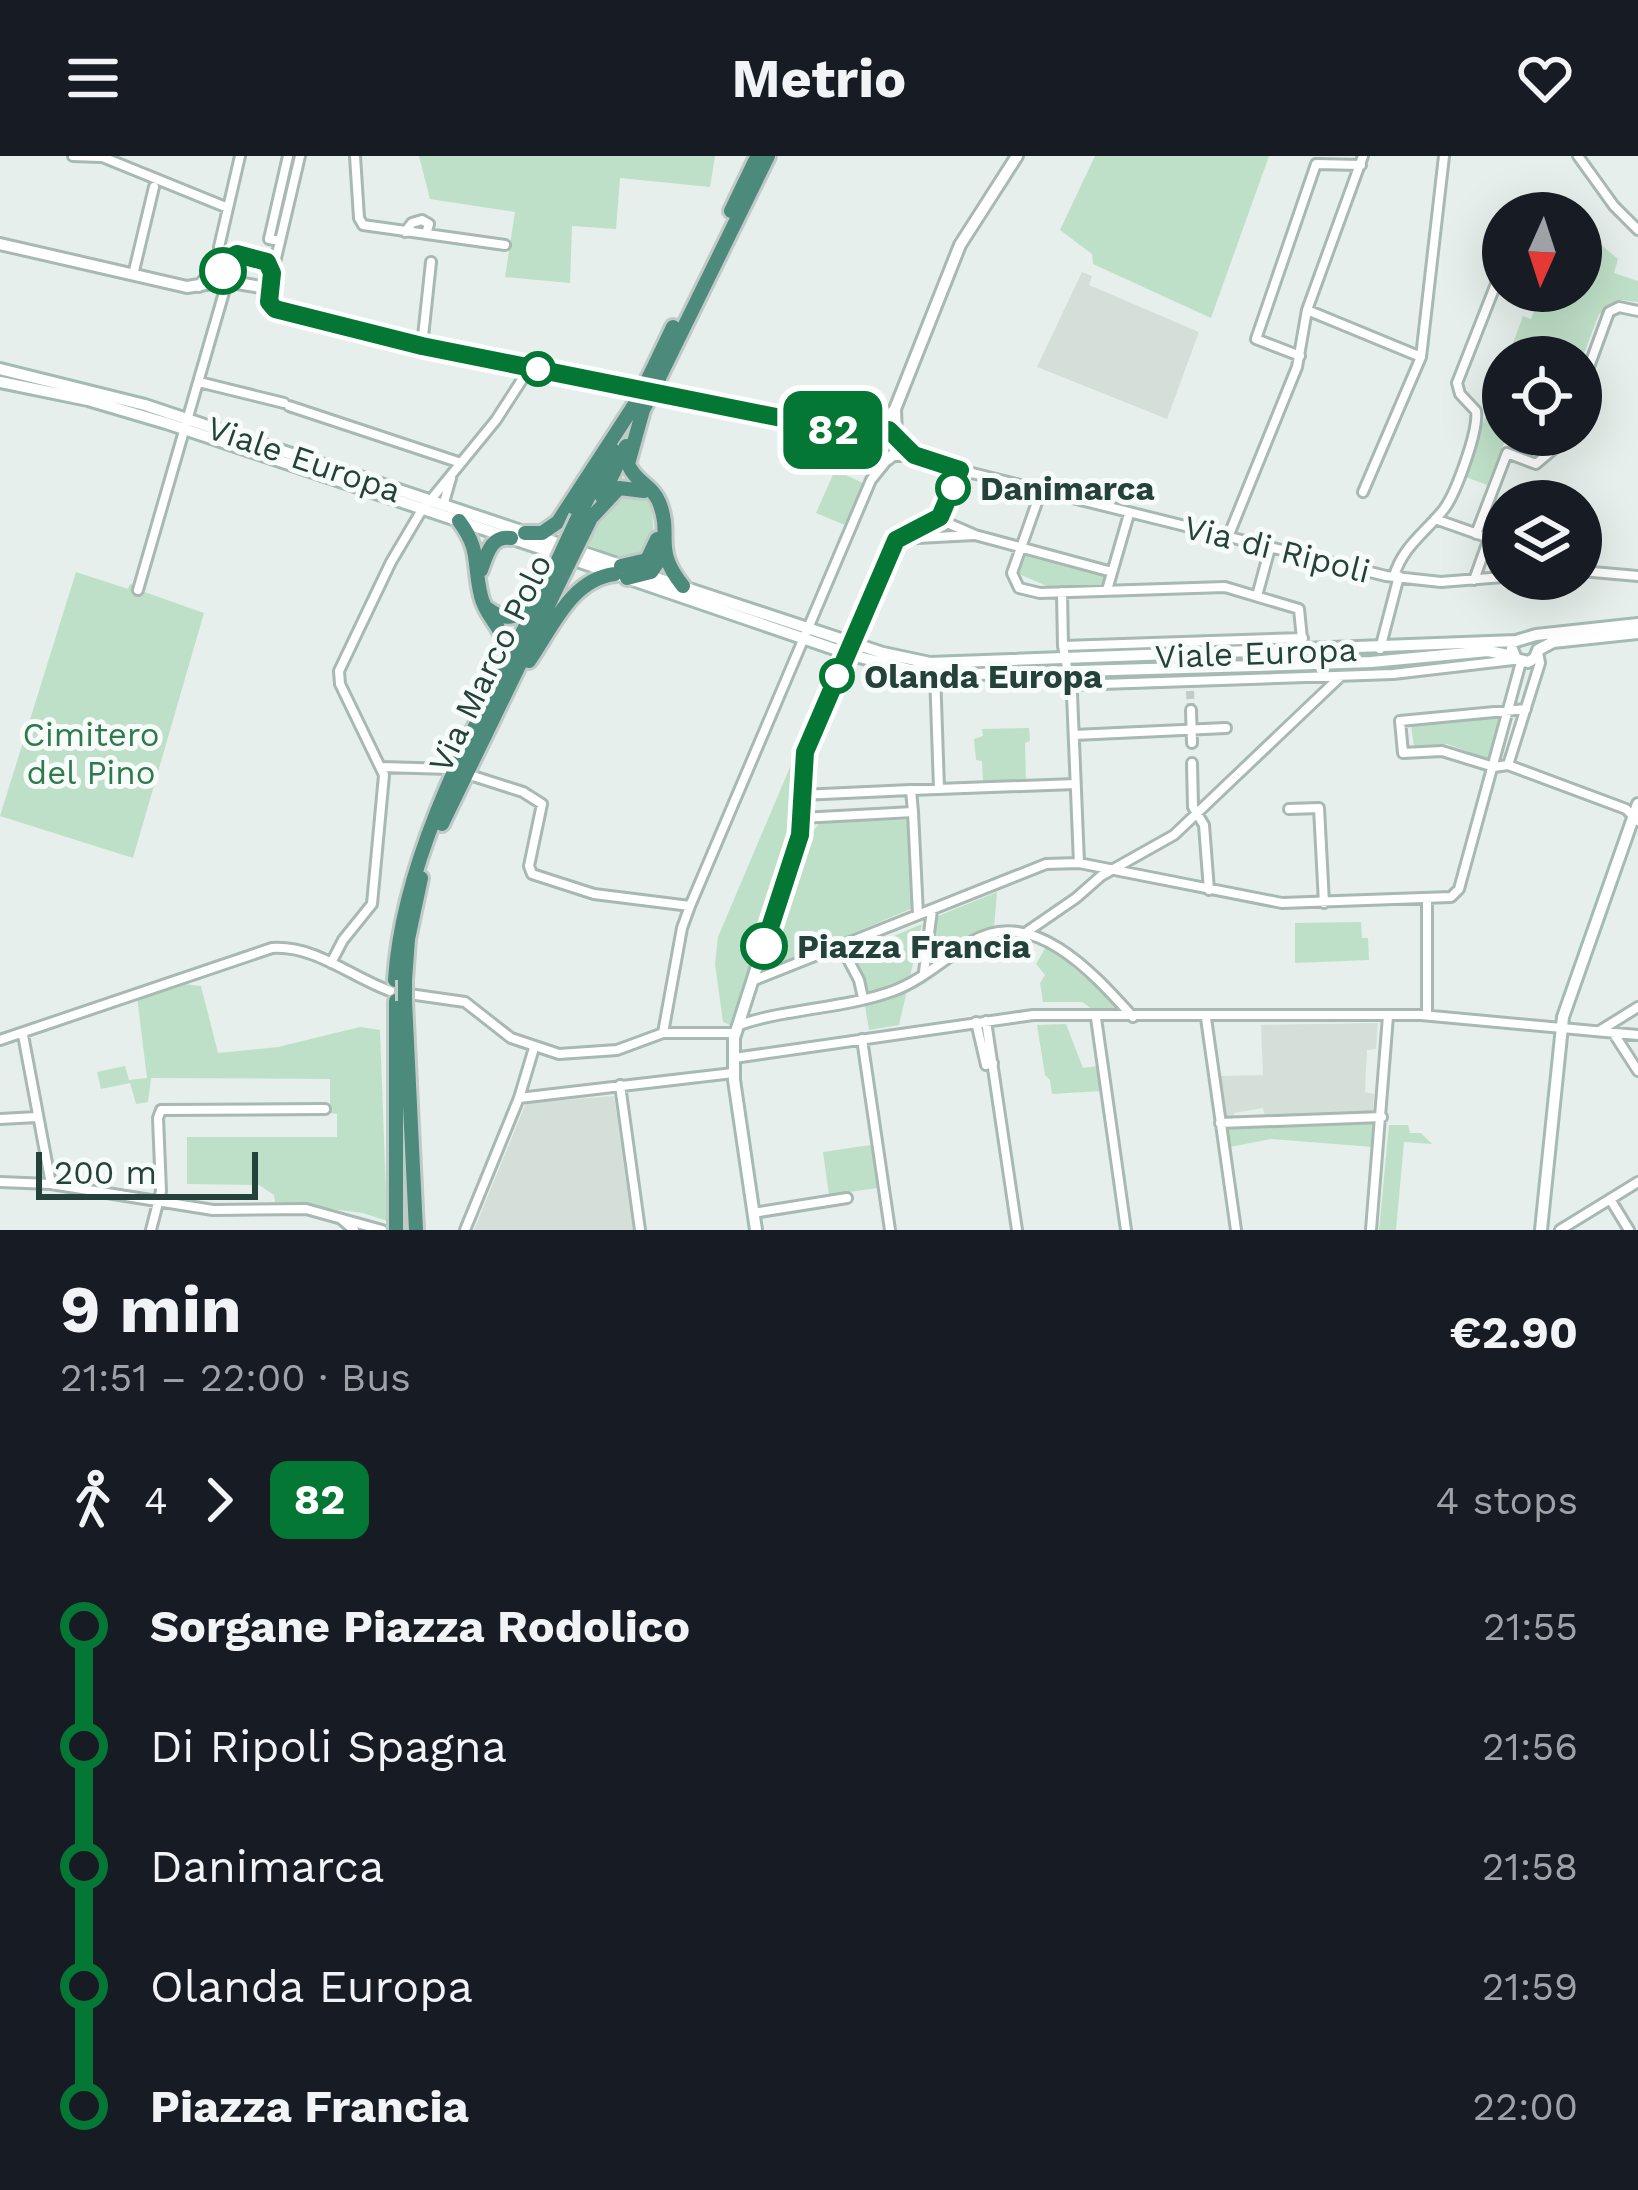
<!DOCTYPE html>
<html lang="en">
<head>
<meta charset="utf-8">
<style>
	body { margin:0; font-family:"Work Sans",sans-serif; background:#20242c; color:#f1f3f6; height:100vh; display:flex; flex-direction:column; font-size:45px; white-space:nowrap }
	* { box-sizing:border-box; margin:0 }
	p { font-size:39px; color:#9ea1a6 }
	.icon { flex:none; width:66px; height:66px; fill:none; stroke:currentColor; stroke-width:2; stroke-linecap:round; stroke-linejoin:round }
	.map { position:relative; height:1074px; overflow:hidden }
	.sheet { display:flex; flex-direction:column; background:#171b24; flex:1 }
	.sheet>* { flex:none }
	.badge { padding:0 24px; border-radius:18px; font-size:42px; line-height:78px }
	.needle { width:78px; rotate:183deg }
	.fabs { position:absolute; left:1482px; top:36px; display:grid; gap:24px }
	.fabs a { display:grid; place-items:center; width:120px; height:120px; border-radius:50%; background:#171b24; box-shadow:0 12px 48px #0002; font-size:60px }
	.scale { position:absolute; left:36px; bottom:30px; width:222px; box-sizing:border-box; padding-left:12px; border:6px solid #24423a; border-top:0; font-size:33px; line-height:42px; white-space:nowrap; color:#24423a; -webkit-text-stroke:9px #f7fbf9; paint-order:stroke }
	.map>.badge { position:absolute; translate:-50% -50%; box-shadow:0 0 0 6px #fff }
	.legs { display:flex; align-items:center; gap:18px; height:132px; padding:0 60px; font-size:39px }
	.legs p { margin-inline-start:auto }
	.overview { display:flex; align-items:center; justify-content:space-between; height:204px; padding:0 60px }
	h1 { font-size:66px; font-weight:700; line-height:90px }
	ul { padding:0 60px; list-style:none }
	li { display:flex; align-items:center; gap:42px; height:120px; font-size:45px }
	li i { display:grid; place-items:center; width:18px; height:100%; margin:0 15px; background:currentColor }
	li i::after { content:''; width:30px; height:30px; margin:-15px; border:9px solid; border-radius:50%; background:#171b24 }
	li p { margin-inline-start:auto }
	li:first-child i { background:linear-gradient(#0000 50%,currentColor 0) }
	li:last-child i { background:linear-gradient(currentColor 50%,#0000 0) }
	header { display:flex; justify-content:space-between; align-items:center; height:156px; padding:0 60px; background:#171b24; font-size:54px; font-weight:700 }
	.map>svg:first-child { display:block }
	.built { fill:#d4dfda }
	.green { fill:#bfe0c8 }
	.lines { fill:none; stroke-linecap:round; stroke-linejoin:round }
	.minor-tunnel { stroke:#bfccc8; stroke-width:8; stroke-dasharray:8 4; stroke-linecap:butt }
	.minor-casing { stroke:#a8b8b2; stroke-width:14 }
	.tertiary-casing { stroke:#a8b8b2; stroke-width:16 }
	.secondary-casing { stroke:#a4bbb3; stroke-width:16 }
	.trunk-casing { stroke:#c2cac8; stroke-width:20 }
	.minor { stroke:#fff; stroke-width:8 }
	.tertiary { stroke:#fff; stroke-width:10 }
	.secondary { stroke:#fff; stroke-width:10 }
	.trunk { stroke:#4c8a7c; stroke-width:14 }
	.trunk-bridge-casing { stroke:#c2cac8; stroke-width:20; stroke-linecap:butt }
	.trunk-bridge { stroke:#4c8a7c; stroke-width:14 }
	.line-1-casing { stroke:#fff; stroke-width:27 }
	.line-1 { stroke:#057734; stroke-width:18 }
	.stop-1-dot { fill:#fff; stroke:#057734; stroke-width:6 }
	.labels { text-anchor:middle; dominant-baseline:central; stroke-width:10; stroke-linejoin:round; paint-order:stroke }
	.street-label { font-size:33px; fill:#24423a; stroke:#f7fbf9 }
	.stop-label { font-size:33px; font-weight:bold; fill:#24423a; stroke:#f7fbf9; text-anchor:start }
	.park-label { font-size:33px; fill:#2d7a4b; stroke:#f7fbf9 }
</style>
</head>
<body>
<header><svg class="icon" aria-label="menu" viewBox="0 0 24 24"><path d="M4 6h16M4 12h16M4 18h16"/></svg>Metrio<svg class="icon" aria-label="heart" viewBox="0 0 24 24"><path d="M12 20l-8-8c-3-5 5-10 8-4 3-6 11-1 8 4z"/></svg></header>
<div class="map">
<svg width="1638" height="1074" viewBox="0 0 1638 1074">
	<rect width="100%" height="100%" fill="#e6efeb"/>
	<path class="built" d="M1082,116L1092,120L1089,129L1199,176L1167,263L1037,211Z
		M1378,867L1376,893L1367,894L1365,936L1374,938L1373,956L1265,960L1263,952L1234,957L1235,962L1226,963L1221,920L1263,919L1261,869Z
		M614,940L633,1074H474L526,947Z"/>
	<path class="green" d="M419,0H715L710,31L620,22L616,73L572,70L570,127L505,121L515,56L430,43Z
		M1095,0H1269L1211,162L1093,108L1092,98L1060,74Z
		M1581,72L1618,103L1614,117L1638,125V146L1620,144L1609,148L1605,156L1599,158L1581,205V201H1508L1523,160L1531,163L1541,135H1581Z
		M1503,214V279H1553L1550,286L1531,295L1505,285L1487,329L1463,320Z
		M835,314L863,327L845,369L816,357Z
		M617,335L642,337L652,348L654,386L646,399L624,404L588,389Z
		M1025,398L1108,420L1104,432L1056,434L1019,418Z
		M76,416L128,433L130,428L136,429V433L204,457L133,702L0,660Z
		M1501,560L1488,603L1447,588L1414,590L1411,569Z
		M1029,572L1030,585L1025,587L1026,625L983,626L982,605L976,604L974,583L983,580L982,573Z
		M793,604L792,679L730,869L723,866L715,808L718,781Z
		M910,664L913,752L768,813L810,679L821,665Z
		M997,736L994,772L954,792L949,785L930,794L938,760Z
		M1361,766L1362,782H1368L1369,804L1295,807V767Z
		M922,768L899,869L869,874L864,844L869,843V836L854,797Z
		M1047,789L1123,854L1092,853L1082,846H1043L1040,827L1045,819L1036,808Z
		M184,828L201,830L218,897L278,891L360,871L380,874L387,1065L363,1057L275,1046L274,1039L259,1029L187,1028V981H337V958L330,957V923L151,922L148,946L136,948L130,927L101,933L97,916L125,910L129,924L147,922L137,840Z
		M1066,868L1083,912L1098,910L1102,935L1052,938L1050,924L1045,919L1037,869Z
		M1374,966L1373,991L1271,983L1230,991L1227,973Z
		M1389,969H1408L1410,977H1421L1432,988L1404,986L1396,1074H1379Z
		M877,988L884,1031L829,1039L823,996Z"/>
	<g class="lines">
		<path class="minor-tunnel" d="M1190,535L1191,554"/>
		<defs>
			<path id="minor" d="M73,0L100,1
				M100,0L228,52
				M355,0L359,62L363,69L505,89
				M1578,0L1614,50L1638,74
				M405,76L412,67L422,64L429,68L426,78
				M280,85L269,83L288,0
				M225,106L219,102V91L240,0
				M273,115L300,0
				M133,119L154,31
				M1307,154L1421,201
				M422,190L431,106
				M1300,200L1256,183L1316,8L1361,9
				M1586,219L1609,156L1619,151L1638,155
				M199,226L284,247
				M289,250L458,306
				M960,314L1386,420L1441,426L1503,421
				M1041,335L1012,417L1019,432L1040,437L1225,431L1299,453L1303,493
				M1363,336L1421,201L1444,0
				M443,350L451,322
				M938,363L975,379L1112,416
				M1435,363L1489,382L1474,424
				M1476,378L1507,297L1536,308L1556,291L1560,279
				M1228,381L1297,211L1307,154L1363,0
				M899,383L974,379
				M1581,415L1638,420
				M1394,420C1403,390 1425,377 1444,353C1456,337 1479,274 1476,255L1460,238L1457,227L1503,110
				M138,434L227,126
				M1107,434L1129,358
				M1062,436L1063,490L1072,538L1079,707
				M1257,440L1270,392
				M1063,490L1303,482
				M1380,493L1399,420
				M935,516L939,632
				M1072,529L1393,518L1513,504
				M1191,554L1192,587
				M1074,579L1226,572
				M1192,607L1193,651L1204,669L1209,734
				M1508,609L1494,611L1442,595L1403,597L1400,565L1526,553
				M1508,609L1626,653L1638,665
				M1508,609L1540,507L1538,496
				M382,611L450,613
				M473,620L523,636L542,648L529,710L532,718L594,738L690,750
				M911,634L1075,628
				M801,639L911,634L913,656L801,662
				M1289,653L1319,652L1324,747
				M913,656L918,759
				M1427,744V859
				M1028,775L1076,742L1101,720L1174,679L1340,521
				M841,790L859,824L863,842
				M331,807L343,784L372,748L384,619L340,528L339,515L391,406L420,357L496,264L529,213
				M924,816L932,754
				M752,825L1046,708L1079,707L1282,747L1451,741L1459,733L1521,506
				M409,838L465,846L511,882L559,898L617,894L663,877H735
				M1096,862L1126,1074
				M1206,862L1236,1074
				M986,865L1017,1074
				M976,866L986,909L993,907
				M739,869C789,852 843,853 893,835C921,825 946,802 971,786C1033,748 1095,819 1133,861
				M1601,874L1638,851
				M663,877L682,772L690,750L871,324L888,303
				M1614,878L1638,915
				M23,879L51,1028
				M862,883L890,1074
				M0,884L272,792C315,789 351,821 390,835
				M734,902L1033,859H1421L1638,879
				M620,929L640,1074
				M519,942L733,917
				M0,963L37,961
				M1220,967L1382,961
				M0,1026L51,1028L213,1054L306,1053L382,1074
				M1610,1043L1629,1074
				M753,1057L847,1042
				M341,1063L354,1074
				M151,1074L161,1035L158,962L161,954L325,953
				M465,1074L519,942L534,892
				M1371,1074L1388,860
				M1560,1074L1638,1026"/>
			<path id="tertiary" d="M0,88L187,131L225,125
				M225,125L261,131L271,125
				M199,130C220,107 243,86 271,110L269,142L275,153L422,190L631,233
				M658,239L806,267L869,284
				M895,253L896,280L903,288
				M898,284L897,296L888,303L876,302L870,294V282L895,253L960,89L1017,0
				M852,487L896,384L942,359L960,314L914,299H895"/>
			<path id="secondary" d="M0,213L145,249L557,387
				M0,226L88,244L166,267L552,396
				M582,396L626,411
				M577,405L855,500L911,514L975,518L1255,510L1371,506L1488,495L1513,500
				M644,418L883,497L930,507L1516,485L1536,479L1638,468
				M1512,493L1516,503L1528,506L1535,502L1538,494L1553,486L1638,477
				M756,1074L734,924V882L799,679L803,601L849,493
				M1541,1074L1563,861L1638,648"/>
			<path id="trunk" d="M731,55L755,5
				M649,221L673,171
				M659,222L768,0
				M643,254L628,308C635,326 653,330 659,346C673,381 652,392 683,430
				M602,341L626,290
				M578,361L613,294
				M591,362L619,332L644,335
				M459,365C481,394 473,408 481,440C486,464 510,475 505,503
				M525,377H542L558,366L633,251
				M621,410L647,404L657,383
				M481,414C487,398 491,379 511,382
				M627,422L651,416L663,398
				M488,453C506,467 522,461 534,443
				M529,505C552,472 571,423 615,418
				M442,668L561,423
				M395,824C404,684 491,544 551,419
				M405,824L408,783L421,722
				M396,845V1074
				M405,845L416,1074"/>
		</defs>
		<use href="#minor" class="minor-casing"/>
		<use href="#tertiary" class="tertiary-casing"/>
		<use href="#secondary" class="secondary-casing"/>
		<use href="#trunk" class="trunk-casing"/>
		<use href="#minor" class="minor"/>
		<use href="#tertiary" class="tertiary"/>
		<use href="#secondary" class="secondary"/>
		<use href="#trunk" class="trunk"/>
		<defs>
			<path id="trunk-bridge" d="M633,251L649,221
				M643,254L659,222
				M551,419L578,361
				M561,423L591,362
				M405,845V824"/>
		</defs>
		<use href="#trunk-bridge" class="trunk-bridge-casing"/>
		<use href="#trunk-bridge" class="trunk-bridge"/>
	</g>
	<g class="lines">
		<defs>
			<path id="line-1" d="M223,115L226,104L237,98L267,106L272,117L269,146L275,153L422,190L806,267L869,284L876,276L889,274L914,299L960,314L940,361L896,384L805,596L800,679L764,790"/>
		</defs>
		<use href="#line-1" class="line-1-casing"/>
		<use href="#line-1" class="line-1"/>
	</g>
	<g class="stop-1-dot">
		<circle cx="223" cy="115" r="21"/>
		<circle cx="538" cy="213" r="15"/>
		<circle cx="953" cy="332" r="15"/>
		<circle cx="837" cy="520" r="15"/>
		<circle cx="764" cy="790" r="21"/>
	</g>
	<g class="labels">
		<g class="street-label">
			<text transform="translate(304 303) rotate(19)">Viale Europa</text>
			<text transform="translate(1277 393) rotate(14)">Via di Ripoli</text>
			<text transform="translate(1256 497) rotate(-2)">Viale Europa</text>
			<text transform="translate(490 507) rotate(-64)">Via Marco Polo</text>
		</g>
		<g class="stop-label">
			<text x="980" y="332">Danimarca</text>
			<text x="864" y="520">Olanda Europa</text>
			<text x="797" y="790">Piazza Francia</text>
		</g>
		<g class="park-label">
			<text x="91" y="578">Cimitero<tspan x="91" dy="38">del Pino</tspan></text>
		</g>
	</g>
</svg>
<div class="fabs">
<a><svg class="needle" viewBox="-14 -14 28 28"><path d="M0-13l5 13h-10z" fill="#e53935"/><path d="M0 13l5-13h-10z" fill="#9ea1a6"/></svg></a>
<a><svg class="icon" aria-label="locate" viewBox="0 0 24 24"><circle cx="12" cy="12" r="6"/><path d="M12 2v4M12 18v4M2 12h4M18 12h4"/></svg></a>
<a><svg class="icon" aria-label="layers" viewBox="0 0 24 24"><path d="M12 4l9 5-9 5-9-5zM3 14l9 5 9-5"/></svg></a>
</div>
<div class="scale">200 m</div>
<b class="badge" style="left:833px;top:274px;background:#057734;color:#fff">82</b>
</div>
<section class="sheet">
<div class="overview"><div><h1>9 min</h1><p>21:51 – 22:00 · Bus</p></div><b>€2.90</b></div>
<div class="legs"><svg class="icon" aria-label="walk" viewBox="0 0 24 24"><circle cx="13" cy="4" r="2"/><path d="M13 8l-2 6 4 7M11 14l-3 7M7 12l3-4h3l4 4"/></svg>4<svg class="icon" aria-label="forward" viewBox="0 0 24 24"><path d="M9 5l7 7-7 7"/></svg><b class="badge" style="background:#057734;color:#fff">82</b><p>4 stops</p></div>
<ul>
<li><i style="color:#057734"></i><b>Sorgane Piazza Rodolico</b><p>21:55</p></li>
<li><i style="color:#057734"></i><span>Di Ripoli Spagna</span><p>21:56</p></li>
<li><i style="color:#057734"></i><span>Danimarca</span><p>21:58</p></li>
<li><i style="color:#057734"></i><span>Olanda Europa</span><p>21:59</p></li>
<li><i style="color:#057734"></i><b>Piazza Francia</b><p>22:00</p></li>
</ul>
</section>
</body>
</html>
